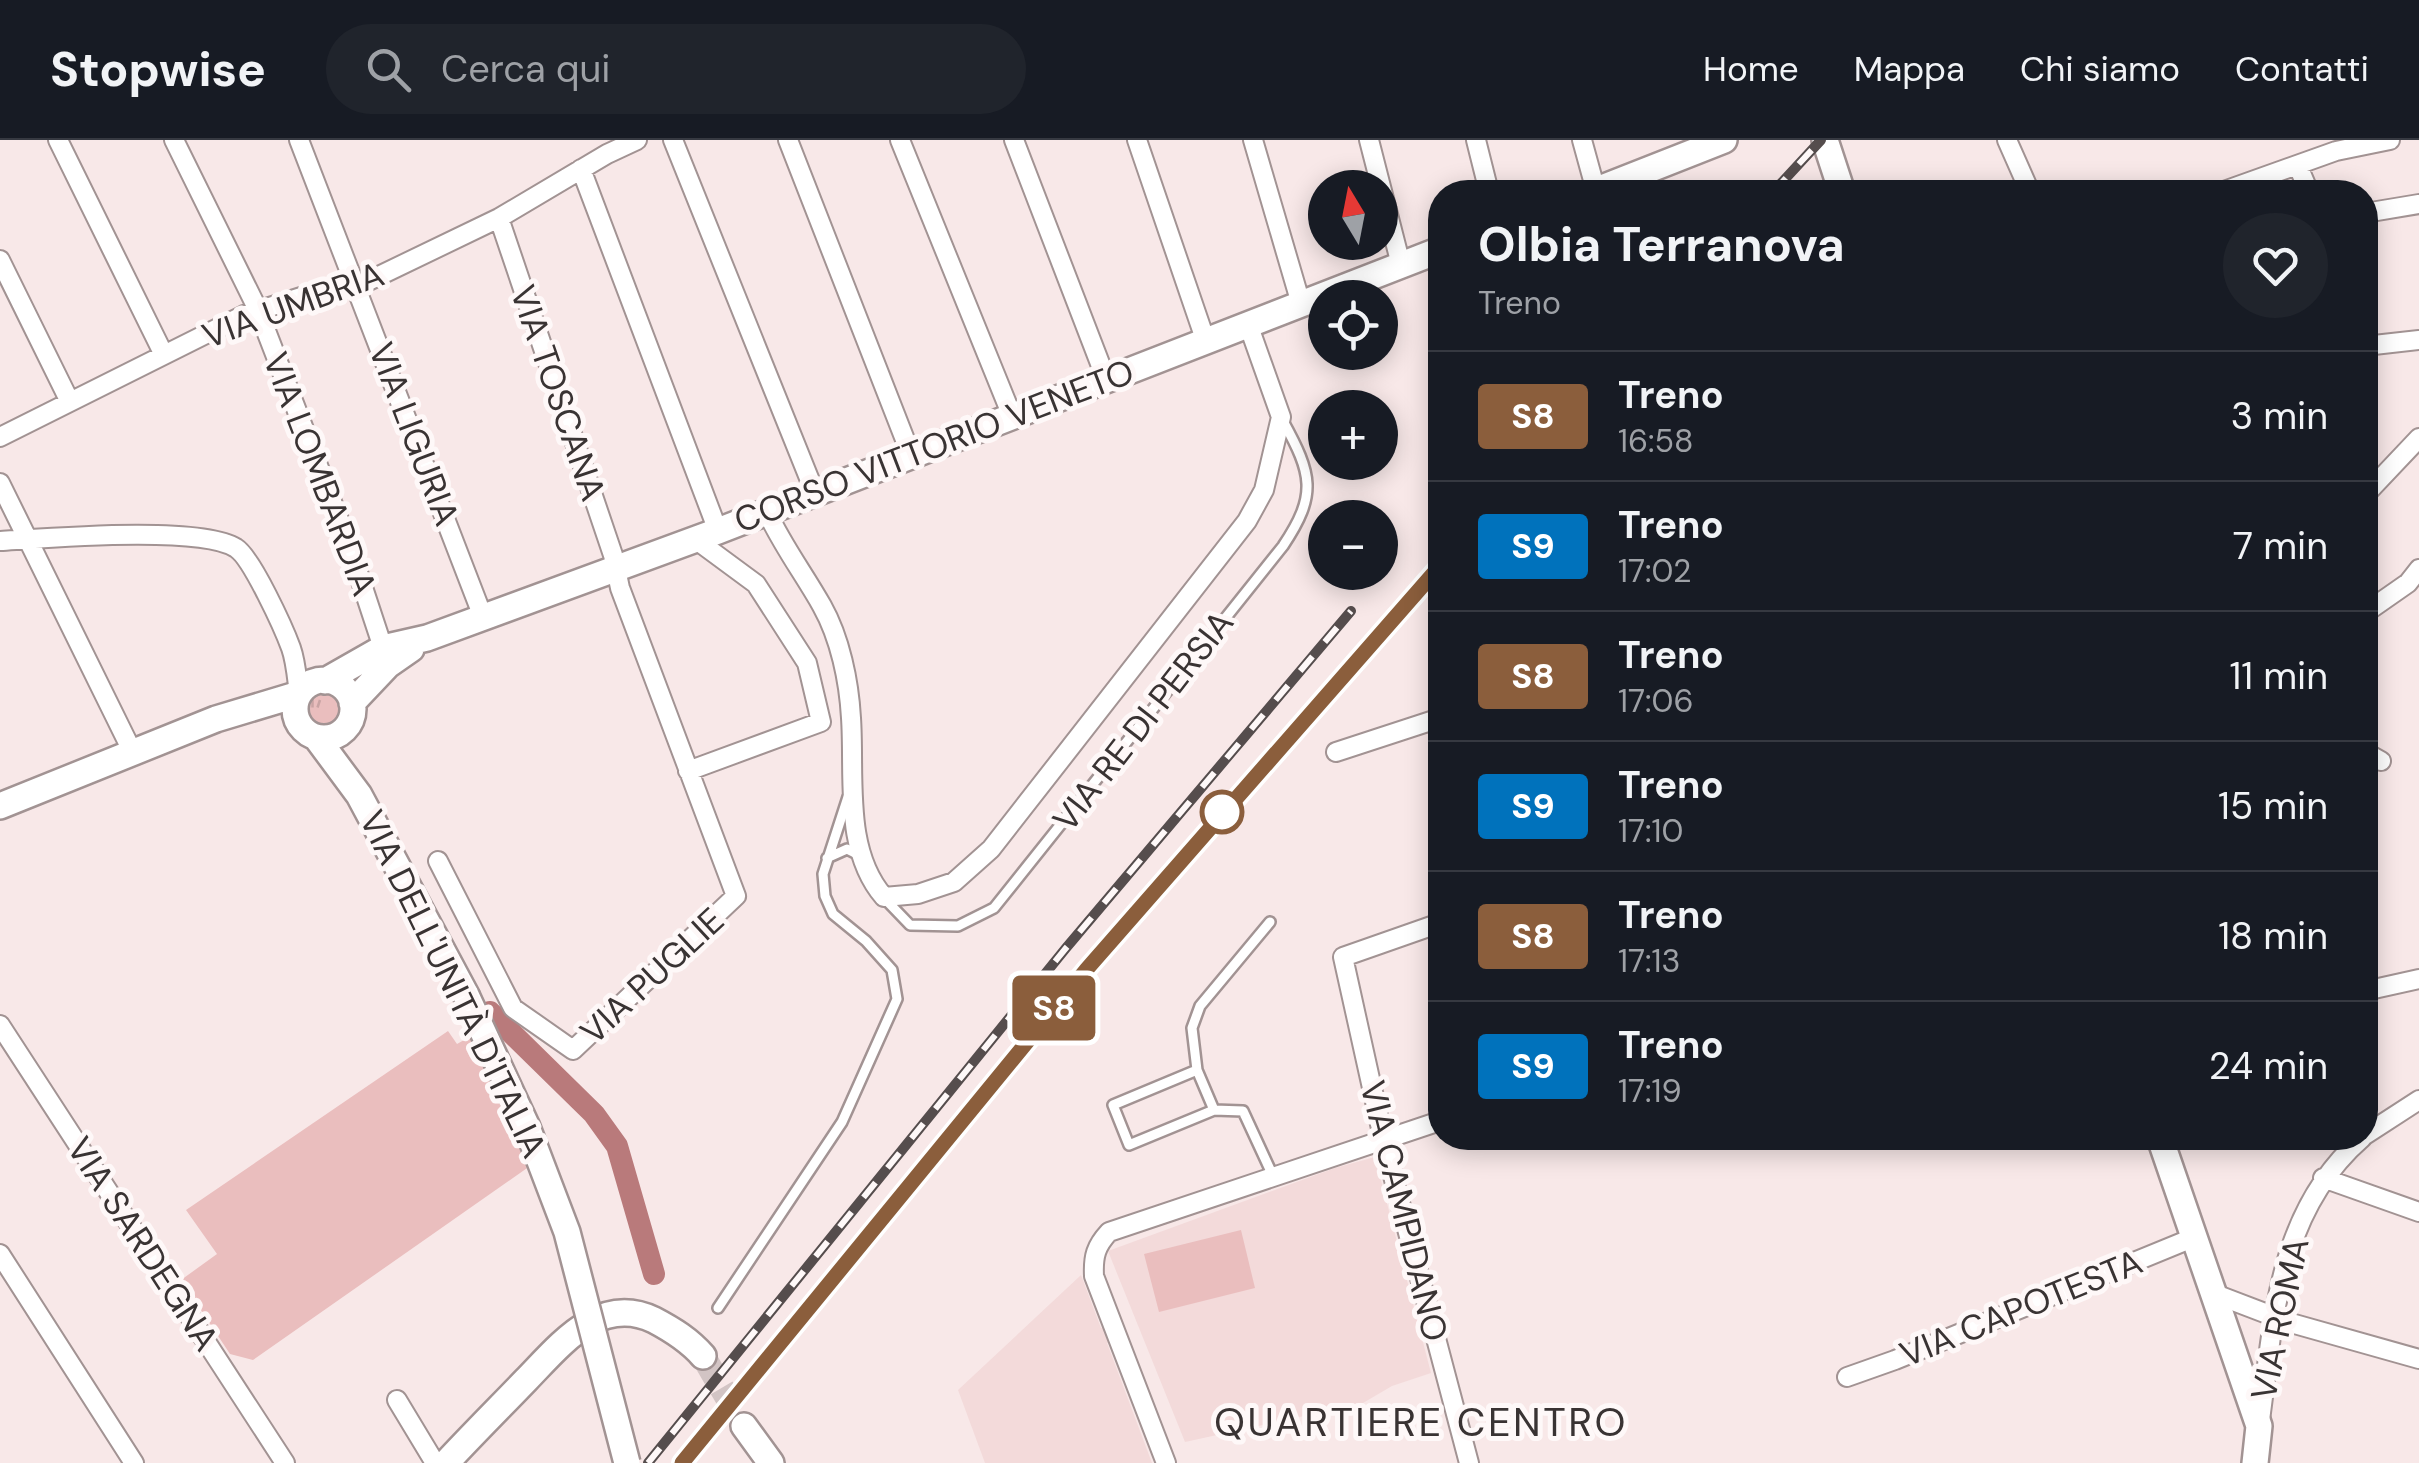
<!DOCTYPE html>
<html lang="it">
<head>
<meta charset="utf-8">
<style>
	body { margin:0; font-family:"DM Sans",sans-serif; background:#20242c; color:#f1f3f6; height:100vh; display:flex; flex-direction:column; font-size:38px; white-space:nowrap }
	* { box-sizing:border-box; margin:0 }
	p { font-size:32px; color:#9ea1a6 }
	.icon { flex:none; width:55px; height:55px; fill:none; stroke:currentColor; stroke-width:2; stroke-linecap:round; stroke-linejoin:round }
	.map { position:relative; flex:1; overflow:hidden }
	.details { position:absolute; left:1428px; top:40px; width:950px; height:970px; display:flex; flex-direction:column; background:#171b24; border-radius:40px; box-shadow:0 5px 25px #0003 }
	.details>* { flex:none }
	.badge { padding:0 20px; border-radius:8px; font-size:35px; line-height:65px }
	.needle { width:65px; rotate:350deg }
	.controls { position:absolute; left:1308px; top:30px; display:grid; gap:20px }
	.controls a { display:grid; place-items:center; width:90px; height:90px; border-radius:50%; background:#171b24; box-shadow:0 5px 25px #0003; font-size:50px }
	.map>.badge { position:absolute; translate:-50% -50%; box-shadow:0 0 0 5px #fff }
	.round { display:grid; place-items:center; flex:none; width:105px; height:105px; border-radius:52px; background:#20242c }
	.summary { display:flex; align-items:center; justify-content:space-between; height:170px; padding:0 50px }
	h1 { font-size:48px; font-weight:700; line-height:75px }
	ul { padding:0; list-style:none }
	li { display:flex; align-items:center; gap:30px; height:130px; padding:0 50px; border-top:2px solid #363941 }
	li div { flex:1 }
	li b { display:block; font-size:38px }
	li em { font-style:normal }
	li .badge { min-width:110px; font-weight:700; text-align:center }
	header { display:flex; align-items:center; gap:60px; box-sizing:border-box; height:140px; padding:0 50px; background:#171b24; border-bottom:2px solid #363941 }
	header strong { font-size:48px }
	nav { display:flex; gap:55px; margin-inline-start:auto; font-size:35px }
	.search { width:700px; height:90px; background:#20242c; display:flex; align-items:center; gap:25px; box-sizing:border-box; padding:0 35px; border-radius:55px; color:#9ea1a6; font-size:38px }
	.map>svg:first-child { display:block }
	.built { fill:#f3dada }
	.grass { fill:url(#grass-tufts) }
	.park { fill:#eabebe }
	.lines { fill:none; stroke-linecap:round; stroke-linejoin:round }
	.canal { stroke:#b97a7b; stroke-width:22 }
	.secondary-tunnel { stroke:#d2c4c4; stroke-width:25; stroke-dasharray:25 12; stroke-linecap:butt }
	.lane-casing { stroke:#a29393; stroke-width:14 }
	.street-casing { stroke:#a29393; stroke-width:22 }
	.secondary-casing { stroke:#a29393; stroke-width:30 }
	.lane { stroke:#fff; stroke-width:9 }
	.street { stroke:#fff; stroke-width:18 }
	.secondary { stroke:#fff; stroke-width:25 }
	.rail-casing { stroke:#554d4d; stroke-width:10 }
	.rail { stroke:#fef8f8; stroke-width:6; stroke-dasharray:19; stroke-linecap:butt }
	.secondary-bridge-casing { stroke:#a29393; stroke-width:30; stroke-linecap:butt }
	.secondary-bridge { stroke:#fff; stroke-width:25 }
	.line-casing { stroke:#fff; stroke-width:22 }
	.line { stroke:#8b5e3c; stroke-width:15 }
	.stop-dot { fill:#fff; stroke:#8b5e3c; stroke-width:5 }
	.labels { text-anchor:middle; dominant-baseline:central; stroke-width:10; stroke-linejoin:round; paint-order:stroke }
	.street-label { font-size:35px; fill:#393333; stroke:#fef8f8 }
	.quarter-label { font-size:40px; letter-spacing:2.5px; fill:#393333; stroke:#fef8f8 }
</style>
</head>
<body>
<header>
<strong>Stopwise</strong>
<div class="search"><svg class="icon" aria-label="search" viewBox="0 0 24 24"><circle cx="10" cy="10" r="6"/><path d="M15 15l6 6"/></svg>Cerca qui</div>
<nav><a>Home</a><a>Mappa</a><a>Chi siamo</a><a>Contatti</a></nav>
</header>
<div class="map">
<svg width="2419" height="1323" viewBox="0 0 2419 1323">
	<defs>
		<pattern id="grass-tufts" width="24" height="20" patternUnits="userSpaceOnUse" patternTransform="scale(2.5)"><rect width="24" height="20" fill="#eabebe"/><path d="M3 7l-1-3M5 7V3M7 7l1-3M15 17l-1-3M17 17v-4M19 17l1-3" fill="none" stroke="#c9a4a4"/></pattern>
	</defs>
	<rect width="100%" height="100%" fill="#f8e8e8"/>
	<path class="built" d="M1375,1017L1431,1233L1392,1246L1363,1263L1185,1302L1108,1111L1335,1028Z
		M1081,1135L1101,1188L1106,1187L1111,1202L1107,1203L1152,1323H985L958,1250Z"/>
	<path class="grass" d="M306 569a18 18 0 1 1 36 0a18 18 0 1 1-36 0Z"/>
	<path class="park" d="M448,891L457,904L471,896L530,1026L253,1220L230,1214L181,1140L217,1114L186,1070Z
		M1241,1090L1255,1148L1159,1172L1144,1114Z"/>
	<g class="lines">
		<path class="canal" d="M490,872L594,974L617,1006L654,1134"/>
		<path class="secondary-tunnel" d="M703,1216L744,1286"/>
		<defs>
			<path id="lane" d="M827,718L847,709L859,715
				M885,759L910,785L958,786L994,768L1283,406C1318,354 1312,334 1283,281
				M1197,930L1192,888L1200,866L1270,782
				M1214,970L1129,1005L1113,965L1197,930L1214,970L1243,971L1274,1038
				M718,1168L842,982L897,859L892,830L866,801L833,774L825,756L823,734L848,657"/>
			<path id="street" d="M58,0L164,215
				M174,0L258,170L351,411L383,508
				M299,0L483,477
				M673,0L815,353
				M788,0L911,315
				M900,0L1012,276
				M1014,0L1106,239
				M1137,0L1205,199
				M1253,0L1301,164
				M1369,0L1401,125
				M1476,0L1489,52
				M1582,0L1596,51
				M2007,0L2030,52
				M2298,26L2309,52
				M581,29L718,391
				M2221,52L2336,11L2390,0
				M2365,73L2419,64
				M0,120L70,262
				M2365,206L2419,200
				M0,297L244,175L342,144L358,146L499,78L607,14L637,0
				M0,343L134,615
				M2365,355L2419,298
				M767,372C782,405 804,434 822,466C840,498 849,541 851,578C855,636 843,710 884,757L918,754L954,742L991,709L1247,381L1264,350L1281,277L1248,184
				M0,401C48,398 201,385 236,408C252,418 284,489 291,508C296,522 297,539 299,554
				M2365,473L2408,443L2419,429
				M1336,612L1440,578
				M2365,612L2381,621
				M688,631L821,582L807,523L756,444L695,399
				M438,721L513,868L573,910L736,756L620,448L613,415L499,78
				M1440,783L1343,817L1384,1002L1469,1323
				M2365,851L2419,839
				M0,885L285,1323
				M2365,995L2419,960
				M2323,1038L2419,1072
				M0,1114L134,1323
				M2215,1154L2291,1183L2419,1219
				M1847,1237L1895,1220L2195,1097
				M397,1260L435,1323
				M2260,1280C2274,1177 2278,1071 2362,998
				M1166,1323L1094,1136C1093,1116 1096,1106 1109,1092L1440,981"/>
			<path id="secondary" d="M1825,0L1842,52
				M1592,52L1724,0
				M295 569a29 29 0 1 1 58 0a29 29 0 1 1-58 0Z
				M325,541L383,508L427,498L718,391L1440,110
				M352,563L388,525L411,509
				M316,597L359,655L466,855
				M0,666L216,579L299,554
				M2160,998L2259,1286L2255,1323
				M744,1286L771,1323
				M446,1323C472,1295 499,1268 526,1240C561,1204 600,1154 654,1180C673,1190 689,1200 703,1216"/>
		</defs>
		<use href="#lane" class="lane-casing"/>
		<use href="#street" class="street-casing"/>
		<use href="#secondary" class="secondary-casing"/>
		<use href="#lane" class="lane"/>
		<use href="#street" class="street"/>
		<use href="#secondary" class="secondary"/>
		<defs>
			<path id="rail" d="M1773,52L1821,0
				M648,1323L1066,808L1351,471
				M682,1323L1086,830L1440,426"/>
		</defs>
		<use href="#rail" class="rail-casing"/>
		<use href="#rail" class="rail"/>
		<defs>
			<path id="secondary-bridge" d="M466,855L527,987L567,1092L627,1323"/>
		</defs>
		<use href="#secondary-bridge" class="secondary-bridge-casing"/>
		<use href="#secondary-bridge" class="secondary-bridge"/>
	</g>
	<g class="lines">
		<defs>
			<path id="line" d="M682,1323L1086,830L1440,426"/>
		</defs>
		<use href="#line" class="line-casing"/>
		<use href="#line" class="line"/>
	</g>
	<circle class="stop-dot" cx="1222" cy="672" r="20"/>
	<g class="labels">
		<g class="street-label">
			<text transform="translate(293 165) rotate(-20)">VIA UMBRIA</text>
			<text transform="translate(558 253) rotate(71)">VIA TOSCANA</text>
			<text transform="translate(414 294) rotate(69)">VIA LIGURIA</text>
			<text transform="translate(934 306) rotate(-21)">CORSO VITTORIO VENETO</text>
			<text transform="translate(320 334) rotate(69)">VIA LOMBARDIA</text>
			<text transform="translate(1143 581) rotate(-52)">VIA RE DI PERSIA</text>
			<text transform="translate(652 836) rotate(-43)">VIA PUGLIE</text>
			<text transform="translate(453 844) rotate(64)">VIA DELL'UNITÀ D'ITALIA</text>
			<text transform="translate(1404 1071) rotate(76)">VIA CAMPIDANO</text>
			<text transform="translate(143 1104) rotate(57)">VIA SARDEGNA</text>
			<text transform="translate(2021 1168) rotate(-22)">VIA CAPOTESTA</text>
			<text transform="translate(2280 1179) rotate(-78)">VIA ROMA</text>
		</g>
		<g class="quarter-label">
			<text x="1421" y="1282">QUARTIERE CENTRO</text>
		</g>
	</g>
</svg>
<div class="controls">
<a><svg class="needle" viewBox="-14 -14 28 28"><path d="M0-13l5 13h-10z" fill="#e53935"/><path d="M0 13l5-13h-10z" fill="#9ea1a6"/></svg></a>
<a><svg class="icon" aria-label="locate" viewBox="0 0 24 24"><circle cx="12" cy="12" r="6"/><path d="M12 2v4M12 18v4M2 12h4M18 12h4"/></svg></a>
<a>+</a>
<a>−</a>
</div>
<b class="badge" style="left:1054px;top:868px;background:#8b5e3c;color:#fff">S8</b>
<section class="details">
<div class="summary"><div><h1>Olbia Terranova</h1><p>Treno</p></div><a class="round"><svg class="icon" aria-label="heart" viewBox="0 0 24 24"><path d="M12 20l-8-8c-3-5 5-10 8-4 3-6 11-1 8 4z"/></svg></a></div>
<ul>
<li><span class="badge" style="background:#8b5e3c;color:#fff">S8</span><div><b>Treno</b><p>16:58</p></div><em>3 min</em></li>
<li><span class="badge" style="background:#0072bc;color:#fff">S9</span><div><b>Treno</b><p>17:02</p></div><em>7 min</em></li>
<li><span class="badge" style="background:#8b5e3c;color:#fff">S8</span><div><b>Treno</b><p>17:06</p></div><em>11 min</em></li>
<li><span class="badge" style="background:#0072bc;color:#fff">S9</span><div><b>Treno</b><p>17:10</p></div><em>15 min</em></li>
<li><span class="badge" style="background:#8b5e3c;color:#fff">S8</span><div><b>Treno</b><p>17:13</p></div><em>18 min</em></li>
<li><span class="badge" style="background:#0072bc;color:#fff">S9</span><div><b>Treno</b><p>17:19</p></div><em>24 min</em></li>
</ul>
</section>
</div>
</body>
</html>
